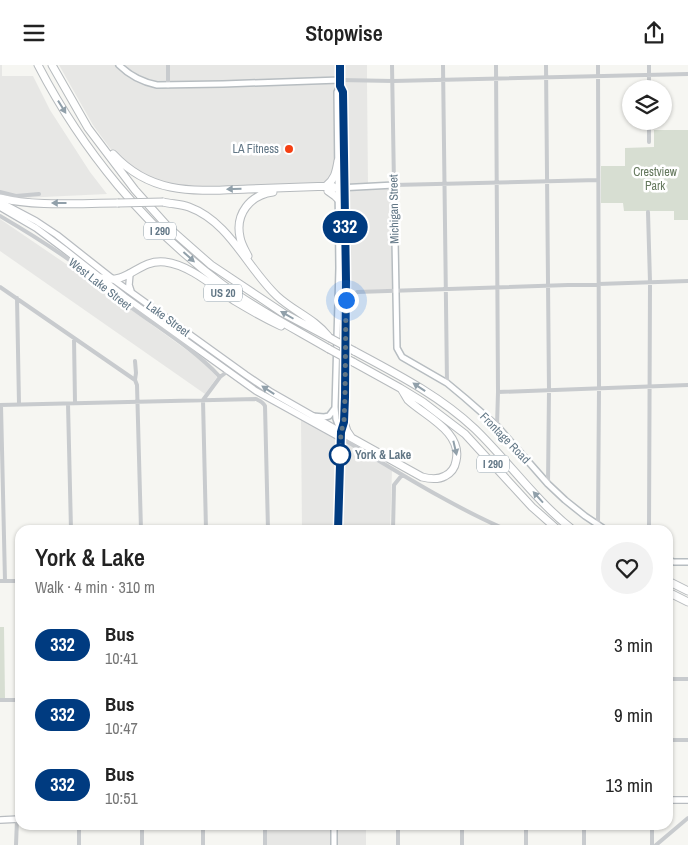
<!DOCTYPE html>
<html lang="en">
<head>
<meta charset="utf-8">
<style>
	body { margin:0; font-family:"Archivo Narrow",sans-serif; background:#f2f2f2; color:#222; height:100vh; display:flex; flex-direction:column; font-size:19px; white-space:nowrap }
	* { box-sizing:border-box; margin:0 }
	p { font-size:16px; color:#767676 }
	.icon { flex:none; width:28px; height:28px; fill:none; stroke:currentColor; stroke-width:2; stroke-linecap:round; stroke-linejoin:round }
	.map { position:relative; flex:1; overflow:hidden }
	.drawer { position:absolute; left:15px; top:460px; width:658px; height:305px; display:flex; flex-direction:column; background:#fff; border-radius:15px; box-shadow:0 1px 4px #0004 }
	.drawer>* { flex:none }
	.badge { padding:0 10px; border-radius:16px; font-size:18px; line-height:32px }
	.buttons { position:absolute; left:622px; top:15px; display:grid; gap:10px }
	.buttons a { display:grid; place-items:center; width:50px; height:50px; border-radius:50%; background:#fff; box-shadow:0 1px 4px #0004; font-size:25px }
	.you { position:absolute; width:25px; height:25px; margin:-12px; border:4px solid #fff; border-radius:50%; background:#1a73e8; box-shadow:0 0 0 8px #1a73e833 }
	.map>.badge { position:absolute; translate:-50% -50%; box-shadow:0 0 0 2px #fff }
	.round { display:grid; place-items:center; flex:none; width:52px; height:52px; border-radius:26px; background:#f2f2f2 }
	.summary { display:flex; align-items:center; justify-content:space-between; height:85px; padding:0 20px }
	h1 { font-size:24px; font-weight:600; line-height:38px }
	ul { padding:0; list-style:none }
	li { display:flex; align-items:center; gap:15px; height:70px; padding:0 20px }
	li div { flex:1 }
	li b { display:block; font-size:19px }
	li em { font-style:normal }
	li .badge { min-width:55px; font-weight:700; text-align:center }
	header { display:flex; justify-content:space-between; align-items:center; height:65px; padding:0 20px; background:#fff; font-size:22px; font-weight:600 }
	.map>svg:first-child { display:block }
	.built { fill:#e7e7e5 }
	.green { fill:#d7ded2 }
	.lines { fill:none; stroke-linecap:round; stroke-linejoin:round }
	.secondary-casing { stroke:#b7bdc1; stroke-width:8 }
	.primary-casing { stroke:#b8bcc0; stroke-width:8 }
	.highway-casing { stroke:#b7bbbe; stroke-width:9 }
	.street { stroke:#c8cbce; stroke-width:4 }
	.secondary { stroke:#fff; stroke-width:5 }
	.primary { stroke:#fff; stroke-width:5.5 }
	.highway { stroke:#fff; stroke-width:7 }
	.highway-bridge-casing { stroke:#b7bbbe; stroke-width:9; stroke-linecap:butt }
	.highway-bridge { stroke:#fff; stroke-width:7 }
	.oneway { fill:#91a0aa }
	.line-casing { stroke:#fff; stroke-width:11 }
	.line { stroke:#003b80; stroke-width:8 }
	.walk { stroke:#627786; stroke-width:5; stroke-dasharray:0 9 }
	.poi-dot { fill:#f54013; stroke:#fff; stroke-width:2 }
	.stop-dot { fill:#fff; stroke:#003b80; stroke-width:2.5 }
	.labels { text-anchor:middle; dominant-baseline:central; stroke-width:5; stroke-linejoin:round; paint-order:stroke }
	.shield { fill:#fff; stroke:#91a0aa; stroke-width:1 }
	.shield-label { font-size:11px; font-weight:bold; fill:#627786 }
	.poi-label { font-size:12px; fill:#627786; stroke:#fff; text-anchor:end }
	.park-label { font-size:12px; fill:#64785d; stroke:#fff }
	.street-label { font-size:12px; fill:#627786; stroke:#fff }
	.stop-label { font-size:12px; font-weight:bold; fill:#627786; stroke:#fff; text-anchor:start }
</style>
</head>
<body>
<header><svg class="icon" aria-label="menu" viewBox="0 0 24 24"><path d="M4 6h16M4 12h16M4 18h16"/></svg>Stopwise<svg class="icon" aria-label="share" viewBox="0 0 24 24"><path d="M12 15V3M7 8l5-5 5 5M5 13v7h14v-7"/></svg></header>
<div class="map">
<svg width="688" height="780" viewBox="0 0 688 780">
	<rect width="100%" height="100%" fill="#f6f6f2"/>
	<path class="built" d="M0,0H2V11H33L50,45L90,107L107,129L22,133L0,129Z
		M59,0H339L340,119L204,123L159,118L122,96L109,82L93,60Z
		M341,0H367V15L341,14Z
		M341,17H367L368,120L342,121Z
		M392,122L394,224L346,226L344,124Z
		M0,154L94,218L202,296L217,312L205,329L0,186Z
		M301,354L335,374L334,465H302Z
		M348,379L392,406L390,465H342L343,382Z
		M267,760H331V780H267Z
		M338,760H366V780H338Z"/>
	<path class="green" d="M654,65H688V155H674V146H624L623,138H601V101H625V83L654,82Z
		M0,562H4L5,633H0Z"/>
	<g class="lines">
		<defs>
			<path id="secondary" d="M119,0C130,11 142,17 157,20L223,19L340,15
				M340,0V21L337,27L339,203L335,342L336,354L340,365
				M338,123L394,120L397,283L402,292L447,318L465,333L497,361L548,419L565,435L585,451L606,465
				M313,351L324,352L329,351L335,343
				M339,465L341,367L344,357L345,333L346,216L343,27L340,21
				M668,495L674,497H688
				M334,780V760"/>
			<path id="primary" d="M0,137L36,156L57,170L114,215L246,310L271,327L341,367
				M0,142L36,163L64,184L125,232L256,326L341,373
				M130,208L129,220L131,226
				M668,735H688
				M0,755L20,754"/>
			<path id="highway" d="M38,0C82,85 145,162 222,219C256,244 293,263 329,284
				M52,0L88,63L135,125L170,164L211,200L283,248L330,273
				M113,89C152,131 195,126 248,124C276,123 304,122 332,121L335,123H338
				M326,121C335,114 336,107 338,96
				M328,126L335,131L339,135
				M0,133C35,142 81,138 118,138
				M163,137C171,139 181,139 189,142C230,157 247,203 277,231C293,246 315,254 328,271
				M248,191C245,185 241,179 240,172C235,149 250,130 273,127
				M101,213C130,220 137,194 165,197C190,200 214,222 235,236C250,245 266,254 281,261
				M354,286C397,309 440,331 475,364C509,397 536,436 573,465
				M353,297L400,323L423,337L465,369L532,442L558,465
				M344,357L347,366L351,372
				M341,367L422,412C430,414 438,415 445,411C451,408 455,402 456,396C463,367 425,351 408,335C406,332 404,328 402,325
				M668,516L688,526
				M668,527L688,537"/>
		</defs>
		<use href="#secondary" class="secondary-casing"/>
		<use href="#primary" class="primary-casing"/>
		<use href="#highway" class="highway-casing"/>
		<path class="street" d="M168,0V21
			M392,0L394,120L598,115
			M443,0L447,318
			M496,0L498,327L497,361
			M546,0L549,325L548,419
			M598,0L599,323L598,460
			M649,0V24
			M340,15L393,16L688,9
			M649,56V77
			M0,127L16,131L39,129
			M648,147L650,217L649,465
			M0,151C24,165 48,180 71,196C92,211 111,228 132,243C162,265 194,284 220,312
			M0,222L135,315
			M357,227L688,216
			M17,233L19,339
			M74,273L75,338
			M135,296L136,308L135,315L137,320L141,465
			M498,327L688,320
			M68,339L71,465
			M0,340L256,334C260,336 263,337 265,341L268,465
			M1,340L5,516
			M341,373C395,405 449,440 507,465
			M206,465L203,335L220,312L228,306
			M393,465L394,420L402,410
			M0,516H20
			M668,614H688
			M0,635H20
			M668,675H688
			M652,760V780
			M16,780L17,754
			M79,780V760
			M142,780V760
			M203,780V760
			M265,780V760
			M398,780V760
			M462,780V760
			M526,780V760
			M584,780V760
			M656,780L688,753"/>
		<use href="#secondary" class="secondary"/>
		<use href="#primary" class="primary"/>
		<use href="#highway" class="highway"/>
		<defs>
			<path id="highway-bridge" d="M118,138L163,137
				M330,273L354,286
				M329,284L353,297"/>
		</defs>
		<use href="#highway-bridge" class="highway-bridge-casing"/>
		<use href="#highway-bridge" class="highway-bridge"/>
	</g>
	<defs><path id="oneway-solid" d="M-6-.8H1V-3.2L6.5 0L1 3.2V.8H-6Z" transform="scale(1.25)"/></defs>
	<g class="oneway">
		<use href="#oneway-solid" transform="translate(62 42) rotate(58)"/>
		<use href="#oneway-solid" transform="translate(234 124) rotate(178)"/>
		<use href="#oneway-solid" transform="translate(59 138) rotate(180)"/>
		<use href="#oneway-solid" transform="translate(189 192) rotate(42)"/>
		<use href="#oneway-solid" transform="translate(287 250) rotate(-150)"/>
		<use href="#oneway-solid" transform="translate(419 322) rotate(-146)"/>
		<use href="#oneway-solid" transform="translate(268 325) rotate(-147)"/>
		<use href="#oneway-solid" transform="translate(455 383) rotate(77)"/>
		<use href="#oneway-solid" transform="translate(538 432) rotate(-132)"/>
	</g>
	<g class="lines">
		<defs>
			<path id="line" d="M338,465L341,367L344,357L345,332L346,216L343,27L340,21V0"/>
		</defs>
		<use href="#line" class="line-casing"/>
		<use href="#line" class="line"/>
		<path class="walk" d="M340,390L341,367L344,357L345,332L346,235"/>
	</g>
	<circle class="poi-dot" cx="289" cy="84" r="5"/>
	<circle class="stop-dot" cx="340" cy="390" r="10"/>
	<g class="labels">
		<g class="shield">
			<rect x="144" y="157.5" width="32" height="17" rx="4"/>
			<rect x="204" y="219.5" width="38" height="17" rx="4"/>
			<rect x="477" y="390.5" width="32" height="17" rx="4"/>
		</g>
		<g class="shield-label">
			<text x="160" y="166">I 290</text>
			<text x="223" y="228">US 20</text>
			<text x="493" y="399">I 290</text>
		</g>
		<g class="poi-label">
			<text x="279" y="84">LA Fitness</text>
		</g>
		<g class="park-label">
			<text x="655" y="107">Crestview<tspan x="655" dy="14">Park</tspan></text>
		</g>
		<g class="street-label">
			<text transform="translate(394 144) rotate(-91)">Michigan Street</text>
			<text transform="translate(100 219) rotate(38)">West Lake Street</text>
			<text transform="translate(168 254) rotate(36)">Lake Street</text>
			<text transform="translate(505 373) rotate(46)">Frontage Road</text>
		</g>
		<g class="stop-label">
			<text x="355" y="390">York &amp; Lake</text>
		</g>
	</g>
</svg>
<div class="buttons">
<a><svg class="icon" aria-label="layers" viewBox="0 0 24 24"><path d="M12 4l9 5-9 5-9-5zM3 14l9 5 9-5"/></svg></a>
</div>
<div class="you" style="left:346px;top:235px"></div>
<b class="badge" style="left:345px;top:162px;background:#003b80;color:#fff">332</b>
<section class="drawer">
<div class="summary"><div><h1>York &amp; Lake</h1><p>Walk · 4 min · 310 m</p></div><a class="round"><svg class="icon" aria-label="heart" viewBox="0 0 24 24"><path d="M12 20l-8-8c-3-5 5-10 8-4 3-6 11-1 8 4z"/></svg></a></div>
<ul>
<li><span class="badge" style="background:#003b80;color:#fff">332</span><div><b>Bus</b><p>10:41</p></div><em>3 min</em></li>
<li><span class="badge" style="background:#003b80;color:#fff">332</span><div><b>Bus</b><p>10:47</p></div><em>9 min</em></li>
<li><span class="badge" style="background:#003b80;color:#fff">332</span><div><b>Bus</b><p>10:51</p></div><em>13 min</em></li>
</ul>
</section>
</div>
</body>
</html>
